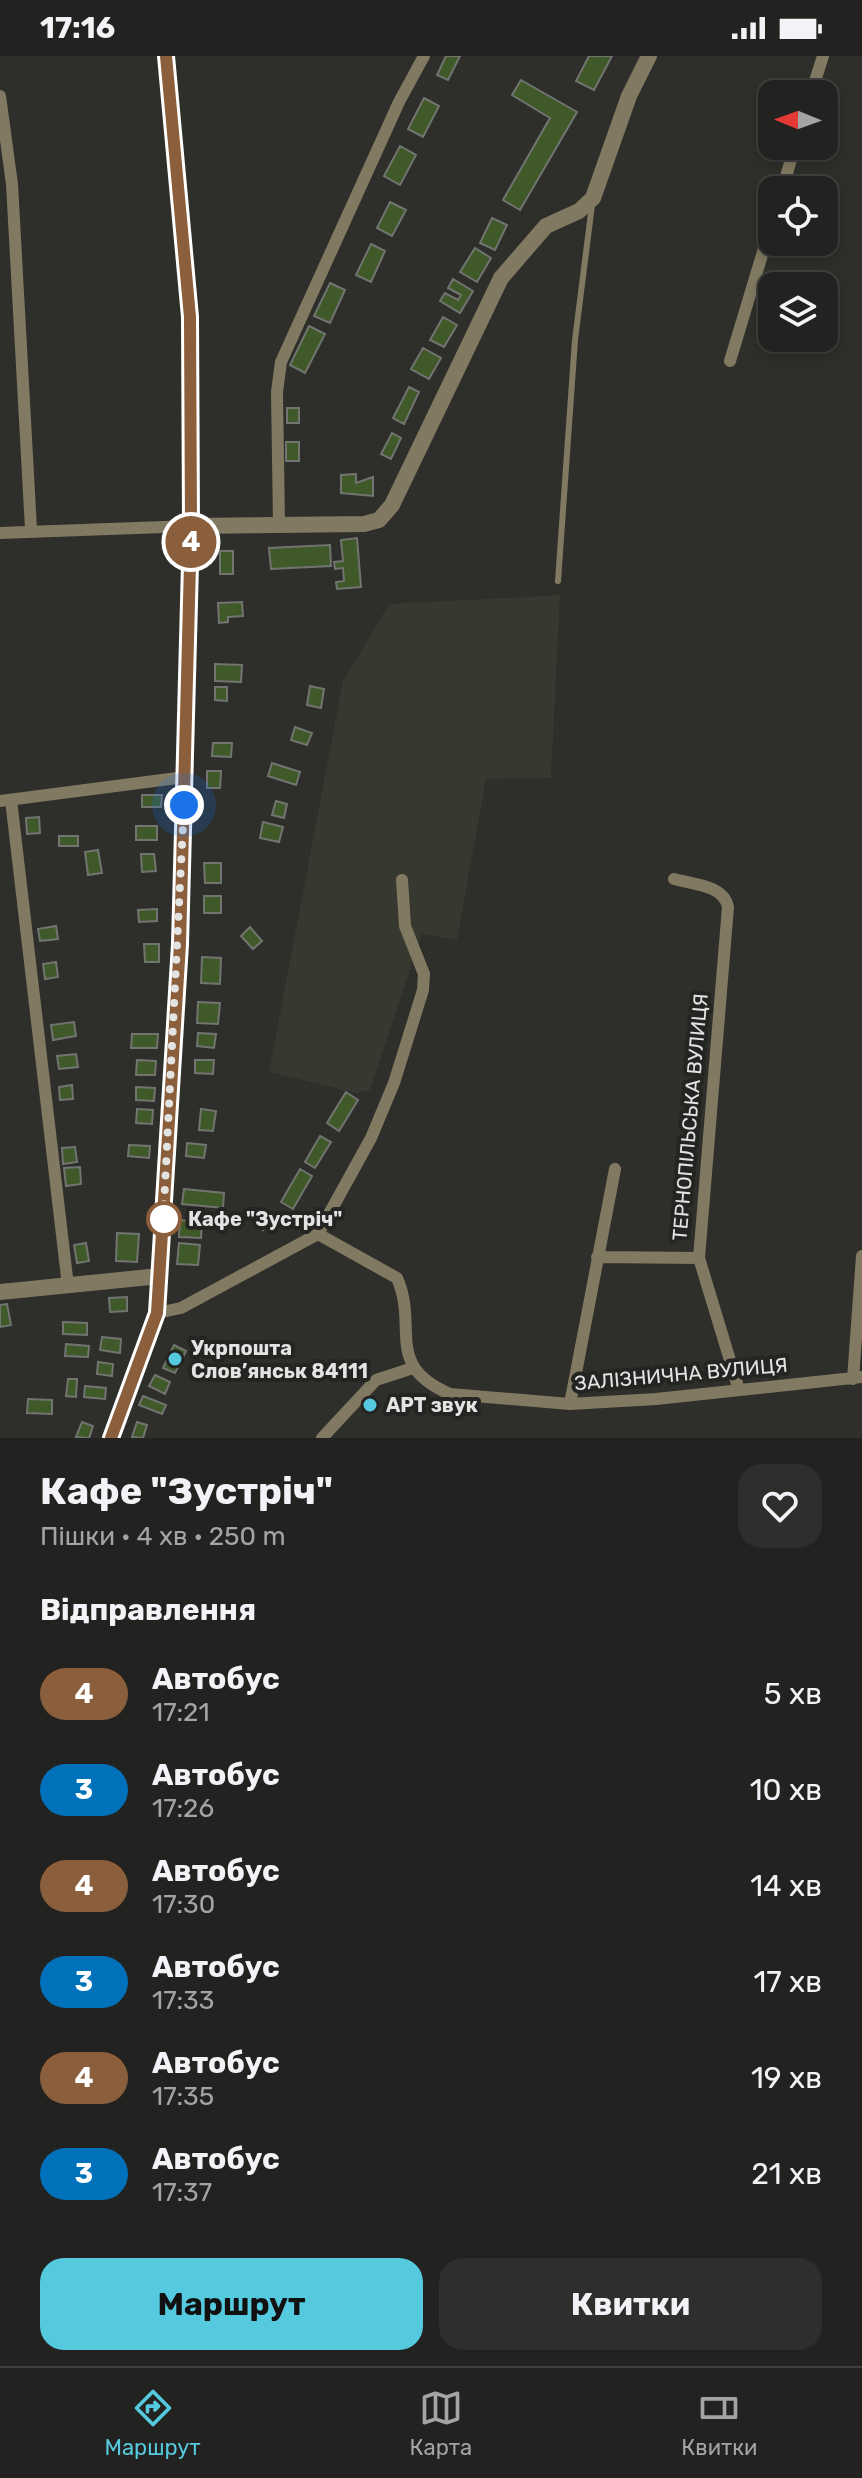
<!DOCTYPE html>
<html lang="uk">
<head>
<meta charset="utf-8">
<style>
	body { margin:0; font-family:Rubik,sans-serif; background:#2e2f2d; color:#f1f3f6; height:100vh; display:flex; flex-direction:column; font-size:30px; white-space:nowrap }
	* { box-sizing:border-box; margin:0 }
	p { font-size:26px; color:#a2a4a5 }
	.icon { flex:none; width:44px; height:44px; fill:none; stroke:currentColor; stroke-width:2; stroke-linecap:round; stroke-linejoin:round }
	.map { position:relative; height:1382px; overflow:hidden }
	.panel { display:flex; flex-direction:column; background:#222220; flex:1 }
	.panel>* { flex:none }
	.badge { padding:0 16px; border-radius:26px; font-size:28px; line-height:52px }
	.needle { width:52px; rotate:271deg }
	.controls { position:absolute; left:758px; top:24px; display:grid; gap:16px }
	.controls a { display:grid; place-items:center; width:80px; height:80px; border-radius:16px; background:#222220; box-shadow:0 4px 12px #0003,0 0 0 2px #3f3f3e; font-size:40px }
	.you { position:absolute; width:40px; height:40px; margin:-20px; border:6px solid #fff; border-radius:50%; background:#1a73e8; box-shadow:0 0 0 12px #1a73e833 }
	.map>.badge { position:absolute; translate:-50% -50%; box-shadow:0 0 0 4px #fff }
	h2 { padding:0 40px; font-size:30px; line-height:72px }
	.round { display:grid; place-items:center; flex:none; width:84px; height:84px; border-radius:24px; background:#2e2f2d }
	.headline { display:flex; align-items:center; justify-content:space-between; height:136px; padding:0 40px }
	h1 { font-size:38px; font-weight:700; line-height:60px }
	.button { display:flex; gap:16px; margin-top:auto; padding:16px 40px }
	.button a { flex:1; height:92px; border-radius:24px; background:#55cadf; color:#111; font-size:32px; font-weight:700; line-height:92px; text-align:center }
	.button a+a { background:#2e2f2d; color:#f1f3f6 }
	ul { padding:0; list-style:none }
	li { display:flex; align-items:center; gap:24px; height:96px; padding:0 40px }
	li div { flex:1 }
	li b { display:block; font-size:30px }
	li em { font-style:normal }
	li .badge { min-width:88px; font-weight:700; text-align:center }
	.status { display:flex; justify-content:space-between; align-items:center; height:56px; padding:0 40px; background:#222220; direction:ltr }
	.status svg { height:22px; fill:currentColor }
	.dock { display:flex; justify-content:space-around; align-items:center; height:112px; border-top:2px solid #3f3f3e; background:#222220; font-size:22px; color:#a2a4a5 }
	.dock a { display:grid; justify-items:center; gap:4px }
	.dock .current { color:#55cadf }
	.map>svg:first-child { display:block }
	.built { fill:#37382f }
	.building { fill:#3f5928; stroke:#727471; stroke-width:2 }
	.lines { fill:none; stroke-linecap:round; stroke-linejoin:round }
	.service { stroke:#817961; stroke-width:6 }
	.minor { stroke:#817961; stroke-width:12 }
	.tertiary { stroke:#817961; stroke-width:16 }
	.line-casing { stroke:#fff; stroke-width:18 }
	.line { stroke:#8b5e3c; stroke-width:12 }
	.walk { stroke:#e3e3e2; stroke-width:8; stroke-dasharray:0 14.4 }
	.stop-dot { fill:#fff; stroke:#8b5e3c; stroke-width:4 }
	.poi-dot { fill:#55cadf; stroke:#242422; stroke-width:3 }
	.labels { text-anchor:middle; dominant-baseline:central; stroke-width:8; stroke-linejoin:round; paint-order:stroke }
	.street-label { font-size:20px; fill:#e3e3e2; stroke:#242422 }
	.stop-label { font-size:20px; font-weight:bold; fill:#e3e3e2; stroke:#242422; text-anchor:start }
	.poi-label { font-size:20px; font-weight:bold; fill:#e3e3e2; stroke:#242422; text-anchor:start }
</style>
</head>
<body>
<div class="status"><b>17:16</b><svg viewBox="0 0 49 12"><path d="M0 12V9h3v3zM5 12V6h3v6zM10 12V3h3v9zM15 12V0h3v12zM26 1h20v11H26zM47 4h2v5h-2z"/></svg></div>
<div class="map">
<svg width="862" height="1382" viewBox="0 0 862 1382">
	<rect width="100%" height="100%" fill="#2e2e2b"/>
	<path class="built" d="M560,539L551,722L486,723L457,884L422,878L370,1034L357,1037L269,1016L343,625L389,548Z"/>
	<path class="building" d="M446,0H460L448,24L437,19Z
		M589,0H612L594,34L576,25Z
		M521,24L577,56L520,154L503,144L550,62L512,39Z
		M424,42L439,50L423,81L408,73Z
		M400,90L416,99L400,129L384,120Z
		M390,146L406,154L392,180L377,172Z
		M492,162L507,169L495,194L480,187Z
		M371,188L385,195L371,226L356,219Z
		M475,192L491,202L477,226L460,216Z
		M453,223L473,235L460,257L440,245L445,237L458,244L461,239L448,232Z
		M330,227L345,234L330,267L314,260Z
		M443,261L457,269L444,291L430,284Z
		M309,270L325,278L305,317L290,309Z
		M423,292L441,302L429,323L411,313Z
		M409,331L419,336L404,368L393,362Z
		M287,352H299V367H287Z
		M392,377L401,382L391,403L381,398Z
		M286,386H299V405H286Z
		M356,418V427L373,421V440L341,437V419Z
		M357,482L361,531L337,533L336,526L344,525L343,512L335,513L334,506L343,505L341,484Z
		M330,489L331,510L271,513L269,492Z
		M220,495H233V518H220Z
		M242,546L243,560L228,561V566L219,567L218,547Z
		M215,608L242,609L241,626L215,625Z
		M310,630L324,633L321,652L307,649Z
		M215,631H227V645L215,644Z
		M295,671L312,677L307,689L291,684Z
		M213,687H232L231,701L212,700Z
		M272,707L300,716L296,729L268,720Z
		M207,715H221L220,732H207Z
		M142,739H162L161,751H142Z
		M276,745L287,748L284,762L272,759Z
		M39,761L40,777L27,778L26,762Z
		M263,766L283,771L279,786L260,782Z
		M136,770H157V784H136Z
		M59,780H78V790H59Z
		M98,794L102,817L88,819L85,796Z
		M141,798H154L156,815L142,816Z
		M204,807H221V827H205Z
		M204,840H221V857H204Z
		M157,853V865L139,866L138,854Z
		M56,870L58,883L40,885L38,873Z
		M250,871L262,885L253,893L241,880Z
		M144,888H159V906H145Z
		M202,901L221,902L220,928L201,927Z
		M56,906L58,921L45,923L43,908Z
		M198,946L220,947L218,968L197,967Z
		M74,966L76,980L53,984L51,969Z
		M198,977L216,978L214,992L197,990Z
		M132,978H158L157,992H131Z
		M76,998L78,1011L59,1013L57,1000Z
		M137,1004L156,1005L155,1019H136Z
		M195,1004H214L213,1018L195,1017Z
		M72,1029L73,1043L60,1044L59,1031Z
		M136,1031L155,1032L154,1045L136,1044Z
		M346,1036L358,1044L339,1075L327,1067Z
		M137,1053L153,1054L152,1068L136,1067Z
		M201,1053L216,1055L213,1075L199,1074Z
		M320,1080L331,1086L315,1112L305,1106Z
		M187,1087L206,1089L204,1102L186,1100Z
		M129,1089L150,1090L149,1102L128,1100Z
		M75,1091L77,1106L63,1108L62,1092Z
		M80,1111L81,1128L66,1130L64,1112Z
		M300,1113L312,1120L293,1153L281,1146Z
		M184,1133L224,1137L223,1152L182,1148Z
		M262,1155L272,1167L263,1174L253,1162Z
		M180,1164L202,1166L201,1182L179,1181Z
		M117,1177L139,1178L137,1206L116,1205Z
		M86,1187L89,1205L77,1207L74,1189Z
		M179,1187L200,1189L198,1209L177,1208Z
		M127,1241V1255L110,1256L109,1242Z
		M7,1248L11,1269L0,1271V1249Z
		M63,1266L87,1267V1279L63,1278Z
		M102,1281L121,1283L120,1297L100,1294Z
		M66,1288L89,1290L88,1301L65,1300Z
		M174,1289L186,1295L175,1317L163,1312Z
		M98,1306L113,1308L112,1320L97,1318Z
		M155,1319L170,1326L165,1338L149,1330Z
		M68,1323H77L76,1341L66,1340Z
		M85,1330L106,1332L105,1343L84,1341Z
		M143,1340L166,1349L162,1358L139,1349Z
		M28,1343L52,1344V1358L27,1357Z
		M82,1366L93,1370L89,1382L76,1381Z
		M137,1366L147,1369L143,1382L132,1381Z"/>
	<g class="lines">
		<path class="service" d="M558,525L575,284L592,149"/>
		<path class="minor" d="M811,38L823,0
			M0,40L12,128L31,473
			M782,134L795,90
			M730,305L772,166
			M279,468L277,336L281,306L399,46L424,0
			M0,477L191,470
			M11,744L68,1230
			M0,745L185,721
			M674,823C692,828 724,829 728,851L699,1202L739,1334
			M318,1178L397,1222C419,1272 383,1309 450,1338L570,1348L656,1343L862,1321
			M597,1201L699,1202
			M157,1257L181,1252L318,1178L371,1082L394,1027L423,934L424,918L405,870L402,824
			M853,1323L862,1200
			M570,1348L615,1113
			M322,1382L376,1324L413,1312"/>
		<path class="tertiary" d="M191,470L364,468L379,464L392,449L501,222L546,170L579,155L593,142L629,40L649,0
			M0,1236L160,1220
			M111,1382L157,1257L180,888L191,470L190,261L166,0"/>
	</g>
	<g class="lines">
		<defs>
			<path id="line" d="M111,1382L157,1257L180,888L191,470L190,261L166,0"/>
		</defs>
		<use href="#line" class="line-casing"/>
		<use href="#line" class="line"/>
		<path class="walk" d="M164,1163L163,1170L184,749"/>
	</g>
	<circle class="stop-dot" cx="164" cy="1163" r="16"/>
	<g class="poi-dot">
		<circle cx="175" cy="1303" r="8"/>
		<circle cx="370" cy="1349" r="8"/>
	</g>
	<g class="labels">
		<g class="street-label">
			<text transform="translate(690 1061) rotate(-85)">ТЕРНОПІЛЬСЬКА ВУЛИЦЯ</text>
			<text transform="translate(681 1318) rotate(-5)">ЗАЛІЗНИЧНА ВУЛИЦЯ</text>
		</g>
		<g class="stop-label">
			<text x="188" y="1163">Кафе "Зустріч"</text>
		</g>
		<g class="poi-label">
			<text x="191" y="1292">Укрпошта<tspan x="191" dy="23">Слов’янськ 84111</tspan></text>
			<text x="386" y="1349">АРТ звук</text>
		</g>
	</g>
</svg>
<div class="controls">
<a><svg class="needle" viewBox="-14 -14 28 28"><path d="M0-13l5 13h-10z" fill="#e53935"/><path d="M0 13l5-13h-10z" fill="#a2a4a5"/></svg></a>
<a><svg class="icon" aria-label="locate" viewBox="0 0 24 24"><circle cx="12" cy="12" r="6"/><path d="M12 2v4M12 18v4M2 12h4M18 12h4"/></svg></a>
<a><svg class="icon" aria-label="layers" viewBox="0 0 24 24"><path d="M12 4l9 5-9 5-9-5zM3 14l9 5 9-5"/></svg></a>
</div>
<div class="you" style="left:184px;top:749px"></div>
<b class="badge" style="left:191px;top:486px;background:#8b5e3c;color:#fff">4</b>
</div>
<section class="panel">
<div class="headline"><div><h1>Кафе &quot;Зустріч&quot;</h1><p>Пішки · 4 хв · 250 m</p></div><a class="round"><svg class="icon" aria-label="heart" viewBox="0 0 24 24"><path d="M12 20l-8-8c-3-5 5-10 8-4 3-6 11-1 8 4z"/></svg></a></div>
<h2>Відправлення</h2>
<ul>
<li><span class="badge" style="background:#8b5e3c;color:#fff">4</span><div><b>Автобус</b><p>17:21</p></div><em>5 хв</em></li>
<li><span class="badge" style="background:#0072bc;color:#fff">3</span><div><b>Автобус</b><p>17:26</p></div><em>10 хв</em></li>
<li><span class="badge" style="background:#8b5e3c;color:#fff">4</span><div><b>Автобус</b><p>17:30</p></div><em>14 хв</em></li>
<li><span class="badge" style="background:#0072bc;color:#fff">3</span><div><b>Автобус</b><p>17:33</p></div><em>17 хв</em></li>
<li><span class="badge" style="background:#8b5e3c;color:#fff">4</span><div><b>Автобус</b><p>17:35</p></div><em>19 хв</em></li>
<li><span class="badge" style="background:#0072bc;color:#fff">3</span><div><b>Автобус</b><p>17:37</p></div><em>21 хв</em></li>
</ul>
<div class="button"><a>Маршрут</a><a>Квитки</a></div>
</section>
<nav class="dock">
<a class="current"><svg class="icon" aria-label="directions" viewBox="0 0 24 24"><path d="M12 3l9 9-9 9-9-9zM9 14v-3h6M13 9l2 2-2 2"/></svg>Маршрут</a>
<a><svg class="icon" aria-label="map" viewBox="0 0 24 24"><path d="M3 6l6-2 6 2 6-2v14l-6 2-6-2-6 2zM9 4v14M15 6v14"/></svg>Карта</a>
<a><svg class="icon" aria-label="tickets" viewBox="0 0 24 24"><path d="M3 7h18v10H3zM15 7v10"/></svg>Квитки</a>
</nav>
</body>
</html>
